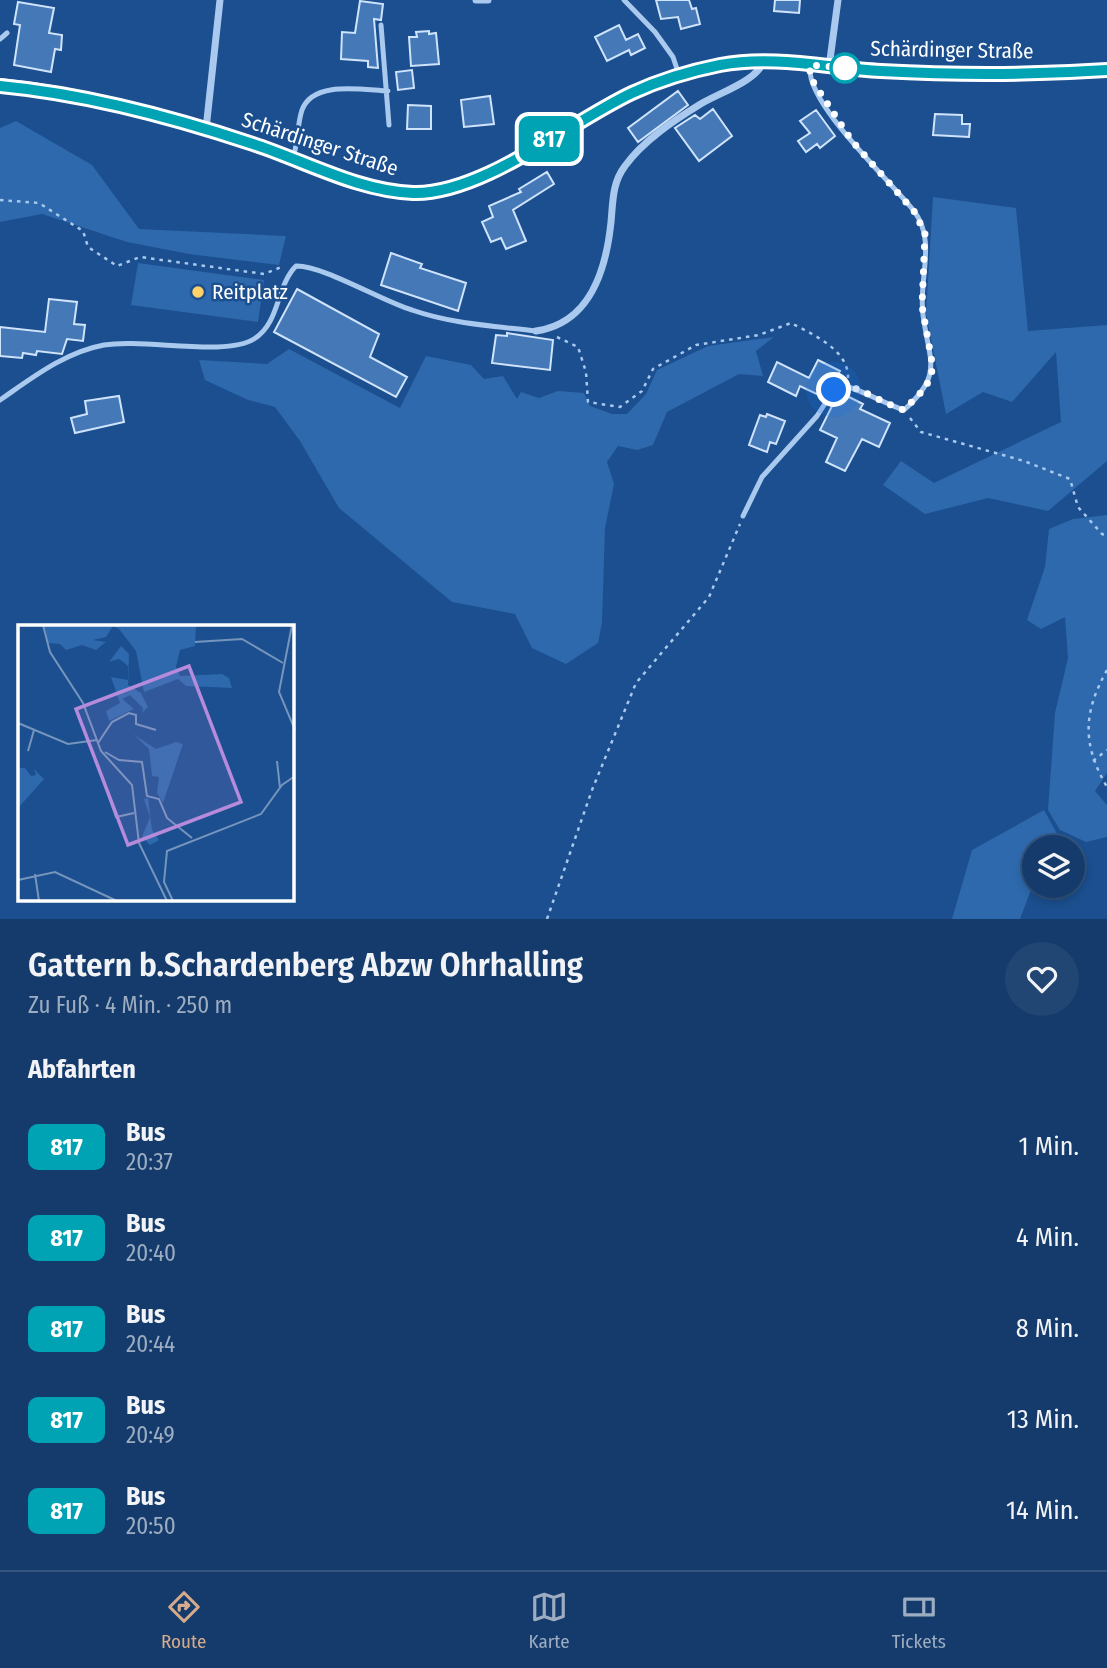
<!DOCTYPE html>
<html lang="de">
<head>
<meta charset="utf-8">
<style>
	body { margin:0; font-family:"Fira Sans Condensed",sans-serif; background:#214673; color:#f1f3f6; height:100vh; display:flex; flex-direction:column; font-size:26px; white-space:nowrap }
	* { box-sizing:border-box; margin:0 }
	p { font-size:23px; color:#9dadc1 }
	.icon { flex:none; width:38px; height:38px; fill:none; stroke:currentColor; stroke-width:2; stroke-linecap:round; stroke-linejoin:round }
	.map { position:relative; height:919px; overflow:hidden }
	.panel { display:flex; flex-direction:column; background:#143b6b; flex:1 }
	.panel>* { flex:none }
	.badge { padding:0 14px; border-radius:10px; font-size:24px; line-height:46px }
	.fabs { position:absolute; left:1022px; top:835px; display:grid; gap:14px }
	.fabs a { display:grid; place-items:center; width:63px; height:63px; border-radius:50%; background:#143b6b; box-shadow:0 4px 10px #0003,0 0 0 2px #33557e; font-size:35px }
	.you { position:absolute; width:35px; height:35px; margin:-18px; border:5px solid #fff; border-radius:50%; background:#1a73e8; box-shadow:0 0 0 10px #1a73e833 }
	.map>.badge { position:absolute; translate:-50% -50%; box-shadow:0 0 0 4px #fff }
	h2 { padding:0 28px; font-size:26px; line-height:63px }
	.round { display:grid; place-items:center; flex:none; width:74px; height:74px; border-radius:37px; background:#214673 }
	.head { display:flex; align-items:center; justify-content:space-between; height:119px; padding:0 28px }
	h1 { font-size:33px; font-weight:600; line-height:52px }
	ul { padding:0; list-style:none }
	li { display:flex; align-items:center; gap:21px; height:91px; padding:0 28px }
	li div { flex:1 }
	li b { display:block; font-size:26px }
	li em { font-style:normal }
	li .badge { min-width:77px; font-weight:700; text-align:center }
	.tabs { display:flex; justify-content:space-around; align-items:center; height:98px; border-top:2px solid #33557e; background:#143b6b; font-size:19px; color:#9dadc1 }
	.tabs a { display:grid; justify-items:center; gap:4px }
	.tabs .on { color:#d6ab8b }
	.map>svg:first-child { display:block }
	.green { fill:#2e69ad }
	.building { fill:#4478b7; stroke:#cfe3fa; stroke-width:2 }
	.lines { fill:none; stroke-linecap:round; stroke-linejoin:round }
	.path { stroke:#a9c9ee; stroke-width:2.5; stroke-dasharray:3.5 5; stroke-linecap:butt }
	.service { stroke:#a9c9ee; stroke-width:5 }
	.minor { stroke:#a9c9ee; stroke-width:7 }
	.secondary { stroke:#d6e6fa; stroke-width:14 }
	.line-casing { stroke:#fff; stroke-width:16 }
	.line { stroke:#00a3b4; stroke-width:10 }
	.walk { stroke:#fff; stroke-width:7; stroke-dasharray:0 12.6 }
	.stop-dot { fill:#fff; stroke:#00a3b4; stroke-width:3.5 }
	.poi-dot { fill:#ffd166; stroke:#1b4f8f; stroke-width:2.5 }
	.labels { text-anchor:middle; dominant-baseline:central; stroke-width:5; stroke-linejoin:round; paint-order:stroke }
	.street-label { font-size:21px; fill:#fff; stroke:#1b4f8f }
	.poi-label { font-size:21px; fill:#fff; stroke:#1b4f8f; text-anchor:start }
	.inset-road { fill:none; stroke:#7695bc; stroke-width:2 }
	.view { fill:#b68bdc; fill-opacity:0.15; stroke:#b68bdc; stroke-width:3.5 }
	.inset-edge { fill:none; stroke:#fff; stroke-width:3.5 }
</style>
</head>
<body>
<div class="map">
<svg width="1107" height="919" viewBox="0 0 1107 919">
	<rect width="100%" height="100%" fill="#1b4f8f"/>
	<path class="green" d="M16,121L92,165L139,229L286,236L279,265L189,254L127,242L42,214L0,222V128Z
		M933,197L1016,208L1028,331L1107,325V461L1048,511L988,498L925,514L883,485L901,461L934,483L1061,422L1056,352L1012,402L983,392L946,414L926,314Z
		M138,263L264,280L258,322L131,305Z
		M774,337L756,351L763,376L739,374L667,412L653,445L637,450L618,446L607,462L614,484L605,528L602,623L598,643L566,664L532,648L515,614L452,602L339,508L300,441L275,407L248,400L205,380L199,360L267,364L289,349L400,408L426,356L471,365L484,379L503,376L517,399L521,392L539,398L558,391L584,393L590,406L612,414H627L646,394L657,370L708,346Z
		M1107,515V773L1095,791L1107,805V837L1086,842L1060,830L1048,810L1055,713L1068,658L1065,617L1041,629L1027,620L1045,567L1049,529L1073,519Z
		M1044,810L1061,841L1056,847H1034V882L1020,919H952L972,850Z"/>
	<path class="building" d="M656,0H689L692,9L696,8L700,24L681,29L678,17L661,19Z
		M775,0H800L799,13L774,11Z
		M360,1L383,4L381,20L374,19L378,68L368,67V61L341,59L342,32L355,33Z
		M18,2L54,8L49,33L62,35L61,50L55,49L51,72L14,65L20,25L14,24Z
		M619,25L626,40L638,34L645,48L631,55L629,50L607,61L595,37Z
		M429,31V34L436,33L439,64L411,66L409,37H417L416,32Z
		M412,70L414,88L398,90L396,72Z
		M678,91L688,105L638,142L628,128Z
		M490,96L494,124L464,127L461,100Z
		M408,105L431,106V129H407Z
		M713,109L732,136L699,161L675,128L695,115L700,119Z
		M816,110L835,136L820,148L817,144L806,152L798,141L810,133L800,121Z
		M935,114L962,115V124H970L969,137L933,135Z
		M547,172L554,184L513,210L526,241L506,249L501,238L491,242L482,222L493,217L489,206L521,192L519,189Z
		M391,253L422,264L420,268L466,283L458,311L381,285Z
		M297,289L379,334L370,357L407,377L396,397L274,332Z
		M49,299L77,302L74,324L85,325L83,341L67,339L62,354L37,351L36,355L23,353L22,358L0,356V327L45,332Z
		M507,333L553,340L550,370L492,363L496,335L507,336Z
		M818,360L840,371L823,397L800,386L796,396L768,382L777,362L809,378Z
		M839,392L863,404L860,409L890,423L879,447L862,439L845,471L826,462L837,438L820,430Z
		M119,396L124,422L75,433L71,418L87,414L85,401Z
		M767,414L785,421L776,444L770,442L767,452L749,445L760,415L766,417Z"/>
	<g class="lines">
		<path class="path" d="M0,200L39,203L83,231L88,247L117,266L140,257L264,274L284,266
			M557,337L578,347L586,372L588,402L620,407L642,391L653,369L696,345L759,335L791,323C812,334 849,350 848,378
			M910,418L921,432L1024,461L1070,479L1078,507L1102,534L1107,536
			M1107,670C1083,713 1082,744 1107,787
			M1093,761L1107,750
			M547,919L592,790L636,683L709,597L740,524"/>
		<path class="service" d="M624,0L655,32L673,57L679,75
			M381,25L389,125
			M0,39L7,33
			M293,158C298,143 297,125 302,110C313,80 363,90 388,91
			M0,400C32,378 65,352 104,345C143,338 225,357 254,339C280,323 276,286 296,266C322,265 382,301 412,310C452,324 494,326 536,331
			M743,516L762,477L817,416L837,385C849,383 887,405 904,410C944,374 929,361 923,315C918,280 937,241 914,211C891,181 806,104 810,67"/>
		<path class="minor" d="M476,0H488
			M829,67L838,0
			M206,129L220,0
			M536,331C590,323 606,271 611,222C613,202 612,183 625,166C643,141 673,121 699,105C718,93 756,82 764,61"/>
		<path class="secondary" d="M0,85C85,94 172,117 253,144C305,161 358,191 413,193C482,195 570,122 632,93C660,80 690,71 720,65C773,55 828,68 881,71C956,76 1033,75 1107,70"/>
	</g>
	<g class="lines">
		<defs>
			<path id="line" d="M0,86C85,94 172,117 253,144C305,161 358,191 413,193C482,195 570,122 632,93C660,80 690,71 720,65C773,55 828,68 881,71C956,75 1033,75 1107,70"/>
		</defs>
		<use href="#line" class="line-casing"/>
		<use href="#line" class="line"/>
		<path class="walk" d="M834,390L841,384C857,386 884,404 904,410L926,387L933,368L922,306L925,233L914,211L852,141L810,77V65L857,69L845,68"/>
	</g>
	<circle class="stop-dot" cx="845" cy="68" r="14"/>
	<circle class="poi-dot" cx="198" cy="292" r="7"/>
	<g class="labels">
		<g class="street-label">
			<text transform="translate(952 50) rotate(1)">Schärdinger Straße</text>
			<text transform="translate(320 144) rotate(18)">Schärdinger Straße</text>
		</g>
		<g class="poi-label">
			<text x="212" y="292">Reitplatz</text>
		</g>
	</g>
	<g transform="translate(18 625)">
		<rect width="276" height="276" fill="#1b4f8f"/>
		<path d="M26,0H178L177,21L162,25L158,42L162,51L204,49L211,53L214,63L168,61L160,54L126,67L118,26L101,4L95,1L88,12L75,15L88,17L78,25L64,20L48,25L42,19L30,18ZM103,21L111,29L110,60L123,68L130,82L124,88L125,83L112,70L104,74L116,84L91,96L88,86L102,78L93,52L110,55V41L101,34L91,37ZM115,109L138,124L158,117L165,119L145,178L139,168L141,152L134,151L131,124ZM0,143H7L13,151L18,150L16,144L26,154L0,183ZM130,173L134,205L141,215L132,220L124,212L132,192L126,174Z" fill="#2e69ad"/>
		<path class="inset-road" d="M25,0L32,27L65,78L83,126L114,160L121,218L149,276M274,0L261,67L277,105M177,17L224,14L265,38M0,98L50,119L79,115M80,118L94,97L111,88L118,90V99L138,105M10,126L16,105M87,127L101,135L124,137L129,171L141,174L149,193L174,213M259,136L262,163M87,160L98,192L116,188M17,249L21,276M0,255L37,247L99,276M155,276L146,257L149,226L243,189L264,160L277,151"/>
		<path class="view" d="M171,41L223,177L110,220L58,84Z"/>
		<rect width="276" height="276" class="inset-edge"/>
	</g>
</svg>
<div class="fabs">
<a><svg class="icon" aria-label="layers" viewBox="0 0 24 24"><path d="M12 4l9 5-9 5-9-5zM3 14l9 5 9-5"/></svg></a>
</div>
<div class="you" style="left:834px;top:390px"></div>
<b class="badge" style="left:549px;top:139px;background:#00a3b4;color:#fff">817</b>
</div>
<section class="panel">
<div class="head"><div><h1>Gattern b.Schardenberg Abzw Ohrhalling</h1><p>Zu Fuß · 4 Min. · 250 m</p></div><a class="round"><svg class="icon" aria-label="heart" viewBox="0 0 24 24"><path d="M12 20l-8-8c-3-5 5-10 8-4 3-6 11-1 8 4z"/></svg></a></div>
<h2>Abfahrten</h2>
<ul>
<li><span class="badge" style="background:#00a3b4;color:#fff">817</span><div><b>Bus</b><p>20:37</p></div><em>1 Min.</em></li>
<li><span class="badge" style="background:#00a3b4;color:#fff">817</span><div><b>Bus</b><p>20:40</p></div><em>4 Min.</em></li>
<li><span class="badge" style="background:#00a3b4;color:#fff">817</span><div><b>Bus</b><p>20:44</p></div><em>8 Min.</em></li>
<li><span class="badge" style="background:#00a3b4;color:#fff">817</span><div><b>Bus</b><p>20:49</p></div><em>13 Min.</em></li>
<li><span class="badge" style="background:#00a3b4;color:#fff">817</span><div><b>Bus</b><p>20:50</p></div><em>14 Min.</em></li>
</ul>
</section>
<nav class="tabs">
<a class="on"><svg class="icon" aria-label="directions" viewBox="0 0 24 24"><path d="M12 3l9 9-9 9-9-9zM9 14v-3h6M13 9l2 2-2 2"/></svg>Route</a>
<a><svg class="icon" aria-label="map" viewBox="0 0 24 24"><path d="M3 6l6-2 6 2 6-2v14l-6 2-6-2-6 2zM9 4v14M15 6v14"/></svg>Karte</a>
<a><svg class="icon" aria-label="tickets" viewBox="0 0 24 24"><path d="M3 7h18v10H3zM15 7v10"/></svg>Tickets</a>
</nav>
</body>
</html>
